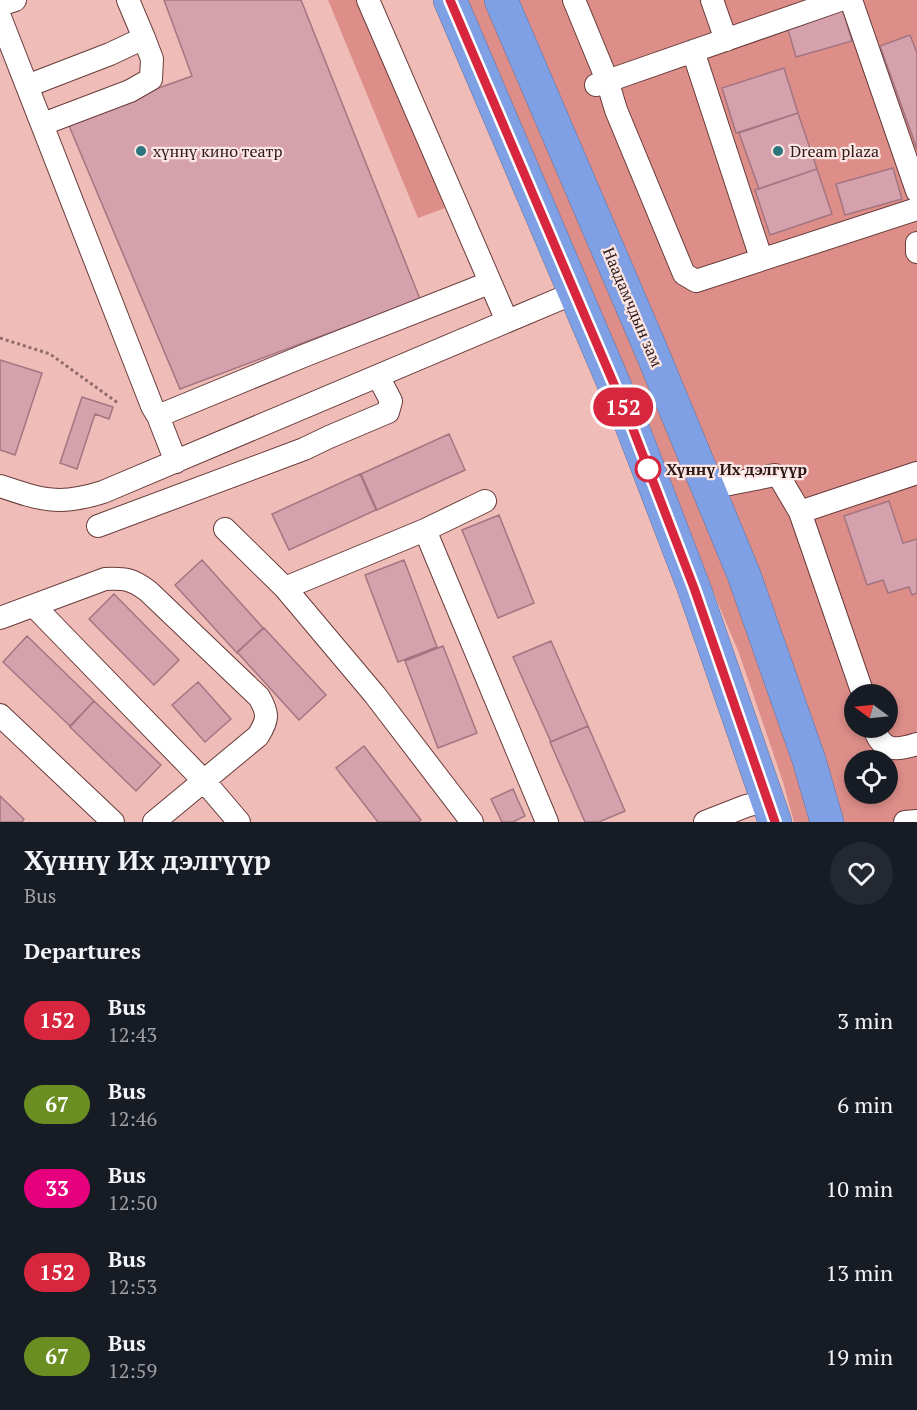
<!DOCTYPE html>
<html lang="en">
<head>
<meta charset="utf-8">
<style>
	body { margin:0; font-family:"PT Serif",serif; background:#242831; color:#f1f3f6; height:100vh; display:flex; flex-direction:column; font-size:22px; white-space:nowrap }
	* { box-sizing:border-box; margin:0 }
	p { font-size:20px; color:#9ea1a6 }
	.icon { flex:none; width:33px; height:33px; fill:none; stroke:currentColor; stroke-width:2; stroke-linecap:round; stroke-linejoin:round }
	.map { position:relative; height:822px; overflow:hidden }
	.sheet { display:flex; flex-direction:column; background:#171b24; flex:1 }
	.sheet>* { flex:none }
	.badge { padding:0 12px; border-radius:20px; font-size:21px; line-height:39px }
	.needle { width:39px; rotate:285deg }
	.buttons { position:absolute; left:844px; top:684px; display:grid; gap:12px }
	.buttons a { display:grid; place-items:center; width:54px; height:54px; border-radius:50%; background:#171b24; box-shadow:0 3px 9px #0003; font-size:30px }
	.map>.badge { position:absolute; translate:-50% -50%; box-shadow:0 0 0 3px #fff }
	h2 { padding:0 24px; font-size:22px; line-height:54px }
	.round { display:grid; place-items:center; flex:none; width:63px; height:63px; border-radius:32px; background:#242831 }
	.headline { display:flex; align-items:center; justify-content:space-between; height:102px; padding:0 24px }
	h1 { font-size:28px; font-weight:600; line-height:45px }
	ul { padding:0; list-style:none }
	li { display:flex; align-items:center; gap:18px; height:84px; padding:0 24px }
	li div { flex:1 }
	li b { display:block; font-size:22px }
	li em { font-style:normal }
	li .badge { min-width:66px; font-weight:700; text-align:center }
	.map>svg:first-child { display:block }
	.green { fill:#dd8e89; fill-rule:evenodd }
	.building { fill:#d4a1ad; stroke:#a47580; stroke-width:1.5 }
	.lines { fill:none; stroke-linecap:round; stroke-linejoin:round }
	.minor-casing { stroke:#683c3a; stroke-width:24 }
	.highway-casing { stroke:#62719d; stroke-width:34 }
	.path { stroke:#8f6b69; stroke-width:3; stroke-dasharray:3 3; stroke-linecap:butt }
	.minor { stroke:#fff; stroke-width:22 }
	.highway { stroke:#7fa0e4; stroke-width:33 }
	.line-casing { stroke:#fff; stroke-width:14 }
	.line { stroke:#d7263d; stroke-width:9 }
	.poi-dot { fill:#2c757c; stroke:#fce5e3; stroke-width:2 }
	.stop-dot { fill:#fff; stroke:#d7263d; stroke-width:3 }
	.labels { text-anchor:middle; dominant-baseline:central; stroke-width:4.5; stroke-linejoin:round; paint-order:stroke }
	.poi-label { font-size:16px; fill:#2c1918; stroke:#fce5e3; text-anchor:start }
	.street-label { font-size:16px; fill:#2c1918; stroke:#fce5e3 }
	.stop-label { font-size:16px; font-weight:bold; fill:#2c1918; stroke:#fce5e3; text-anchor:start }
</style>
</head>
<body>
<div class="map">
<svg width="917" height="822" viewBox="0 0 917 822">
	<rect width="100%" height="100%" fill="#f0bcb8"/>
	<path class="green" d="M328,0H360L445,208L418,218Z
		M463,0H917V822H794L783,782L739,653ZM855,694H888V728H855ZM855,760H888V794H855Z"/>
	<path class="building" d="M164,0H301L420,299L180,389L67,121L192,76Z
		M843,10L852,41L796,57L787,26Z
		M910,35L917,53V149L880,46Z
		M784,68L798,113L736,133L722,88Z
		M798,113L817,169L759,189L739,133Z
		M893,168L902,199L845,215L836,184Z
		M817,169L832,214L770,235L755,190Z
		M0,360L42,373L15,455L0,450Z
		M82,397L113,407L109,419L95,414L77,469L60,463Z
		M449,434L465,470L377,510L361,474Z
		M360,474L376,510L289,550L272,514Z
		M889,501L903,543L917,539V593L912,595L909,587L888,593L883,580L867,585L844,516Z
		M499,515L534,603L498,618L462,530Z
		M202,560L263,628L237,653L175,585Z
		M404,560L437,647L398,662L365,575Z
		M114,594L179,660L154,685L89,619Z
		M264,628L326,695L299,720L237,652Z
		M27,636L94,701L70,726L3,662Z
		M551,641L588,726L551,742L513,657Z
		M443,646L477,733L438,748L405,661Z
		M198,682L231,719L205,742L172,705Z
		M94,701L161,765L136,791L70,727Z
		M588,726L625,811L599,822H585L550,742Z
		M364,746L421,820L419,822H378L336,768Z
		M513,789L525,816L513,822H502L491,799Z
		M0,796L24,819L22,822H0Z"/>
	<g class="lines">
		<defs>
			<path id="minor" d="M368,0L507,321
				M574,0L607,80L616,110L684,274L696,281L917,209
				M712,0L726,40
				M851,0L917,191
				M0,5L15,0
				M0,17L152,406L158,416L176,462
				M693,51L761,258
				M596,85L840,0
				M27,86L110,54L144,38L128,0
				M43,124L130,91L151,79L152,59L144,38
				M917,243V252
				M158,416L306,355L489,283
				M0,486C42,500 59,506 103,492L574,293
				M709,488L775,475L780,478L800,512L863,694
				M800,512L917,473
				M98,526L304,449L329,437L388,412L391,401L378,376
				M225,529L285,588L375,695L472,822
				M425,530L547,822
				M285,588L425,530L485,501
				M34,606L204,781L239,822
				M0,618L105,579C125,578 132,579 148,591L259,697C269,714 268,720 258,736L154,822
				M0,715L113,822
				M874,728C882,752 896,751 917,744
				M705,822L746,806L768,800
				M905,822L917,821"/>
			<path id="highway" d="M450,0L631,424L694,588L775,822
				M501,0L651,350L744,575L809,760L827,822"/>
		</defs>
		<use href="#minor" class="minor-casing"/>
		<use href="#highway" class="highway-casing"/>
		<path class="path" d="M0,338L50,354L118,403"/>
		<use href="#minor" class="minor"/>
		<use href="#highway" class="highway"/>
	</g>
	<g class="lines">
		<defs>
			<path id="line" d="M450,0L631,424L694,588L775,822"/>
		</defs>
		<use href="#line" class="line-casing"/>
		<use href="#line" class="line"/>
	</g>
	<g class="poi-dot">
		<circle cx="141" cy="151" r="6"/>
		<circle cx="778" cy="151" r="6"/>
	</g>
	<circle class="stop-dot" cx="648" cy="469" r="12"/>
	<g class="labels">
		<g class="poi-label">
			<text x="153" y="151">хүннү кино театр</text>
			<text x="790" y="151">Dream plaza</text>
		</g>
		<g class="street-label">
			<text transform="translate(633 307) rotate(67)">Наадамчдын зам</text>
		</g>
		<g class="stop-label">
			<text x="666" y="469">Хүннү Их дэлгүүр</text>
		</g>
	</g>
</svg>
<div class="buttons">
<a><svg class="needle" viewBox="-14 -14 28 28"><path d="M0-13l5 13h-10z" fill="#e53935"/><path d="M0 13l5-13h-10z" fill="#9ea1a6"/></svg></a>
<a><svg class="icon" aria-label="locate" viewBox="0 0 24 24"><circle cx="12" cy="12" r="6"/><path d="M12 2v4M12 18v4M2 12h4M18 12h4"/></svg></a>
</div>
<b class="badge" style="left:623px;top:407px;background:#d7263d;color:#fff">152</b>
</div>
<section class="sheet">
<div class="headline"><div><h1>Хүннү Их дэлгүүр</h1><p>Bus</p></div><a class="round"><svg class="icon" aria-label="heart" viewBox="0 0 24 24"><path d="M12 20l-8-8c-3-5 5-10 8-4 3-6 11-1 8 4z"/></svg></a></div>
<h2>Departures</h2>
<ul>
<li><span class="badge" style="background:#d7263d;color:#fff">152</span><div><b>Bus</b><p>12:43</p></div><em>3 min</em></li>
<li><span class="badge" style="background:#6b8e23;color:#fff">67</span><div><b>Bus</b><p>12:46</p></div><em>6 min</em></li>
<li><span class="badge" style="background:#e6007e;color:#fff">33</span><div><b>Bus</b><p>12:50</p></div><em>10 min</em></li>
<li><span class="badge" style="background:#d7263d;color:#fff">152</span><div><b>Bus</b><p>12:53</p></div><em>13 min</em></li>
<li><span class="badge" style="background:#6b8e23;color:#fff">67</span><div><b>Bus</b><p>12:59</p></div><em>19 min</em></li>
</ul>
</section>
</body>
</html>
